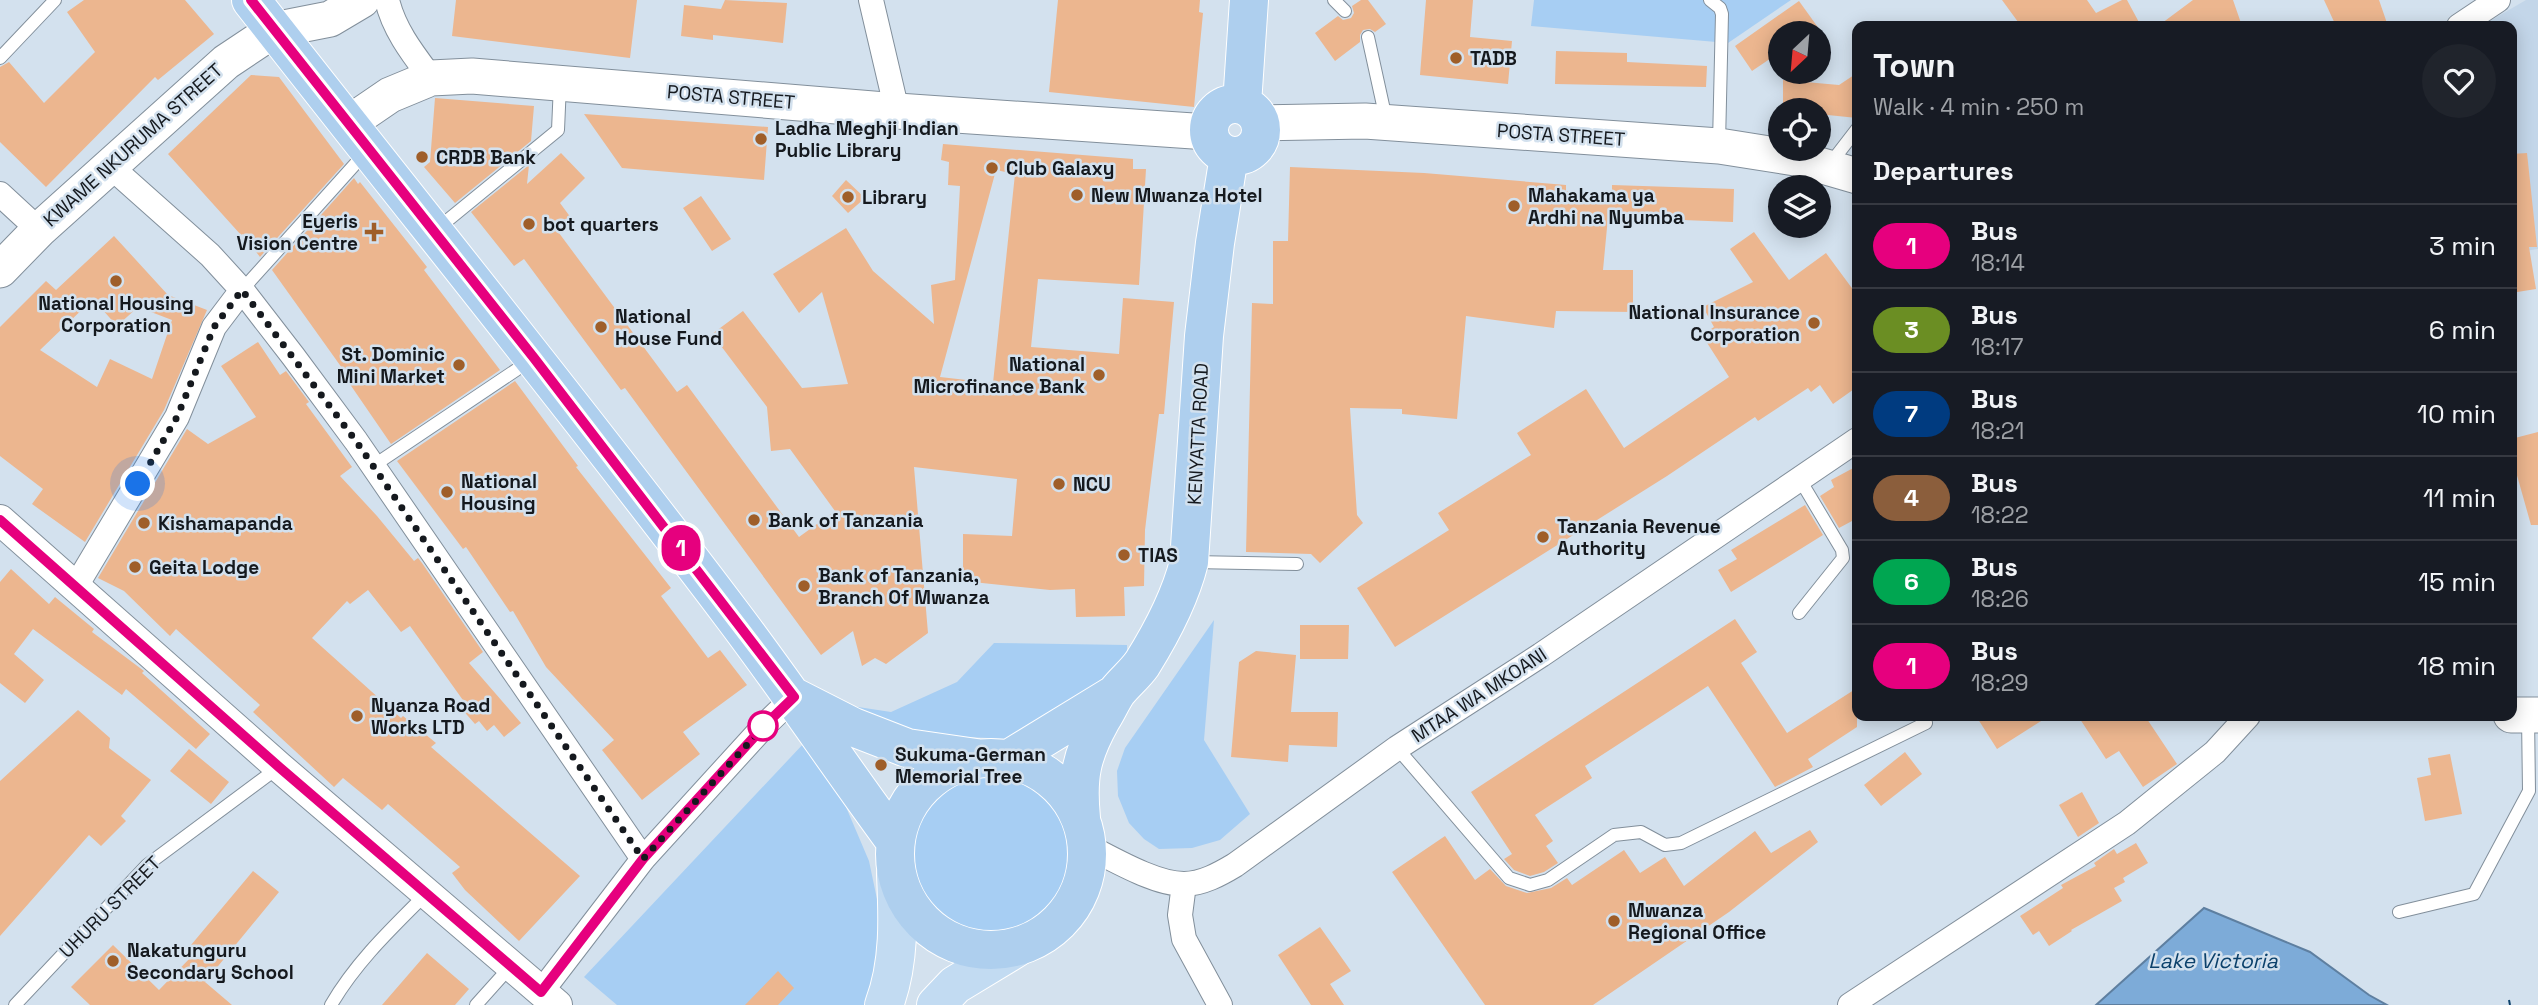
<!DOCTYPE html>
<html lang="en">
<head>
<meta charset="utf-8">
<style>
	body { margin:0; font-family:"Space Grotesk",sans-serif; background:#20242c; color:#f1f3f6; height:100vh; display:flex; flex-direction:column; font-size:26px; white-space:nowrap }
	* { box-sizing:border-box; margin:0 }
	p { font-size:23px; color:#9ea1a6 }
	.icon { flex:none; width:38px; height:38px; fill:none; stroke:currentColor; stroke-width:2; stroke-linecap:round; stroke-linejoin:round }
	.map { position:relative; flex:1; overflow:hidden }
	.side { position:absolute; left:1852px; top:21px; width:665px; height:700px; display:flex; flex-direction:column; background:#171b24; border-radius:14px; box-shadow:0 4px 18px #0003 }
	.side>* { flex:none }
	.badge { padding:0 14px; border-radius:23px; font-size:24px; line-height:46px }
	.needle { width:46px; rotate:206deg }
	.controls { position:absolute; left:1768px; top:21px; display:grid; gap:14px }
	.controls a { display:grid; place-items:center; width:63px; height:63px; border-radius:50%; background:#171b24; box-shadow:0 4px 18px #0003; font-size:35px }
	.you { position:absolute; width:35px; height:35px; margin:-18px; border:5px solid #fff; border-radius:50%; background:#1a73e8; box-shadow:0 0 0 10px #1a73e833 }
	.map>.badge { position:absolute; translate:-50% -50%; box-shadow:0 0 0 4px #fff }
	h2 { padding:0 21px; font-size:26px; line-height:63px }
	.round { display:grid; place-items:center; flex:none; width:74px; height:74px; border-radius:37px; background:#20242c }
	.summary { display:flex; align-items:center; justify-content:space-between; height:119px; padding:0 21px }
	h1 { font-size:33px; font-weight:700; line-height:52px }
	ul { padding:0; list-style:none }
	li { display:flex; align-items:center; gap:21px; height:84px; padding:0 21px; border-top:2px solid #363941 }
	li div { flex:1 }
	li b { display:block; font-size:26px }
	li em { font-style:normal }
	li .badge { min-width:77px; font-weight:700; text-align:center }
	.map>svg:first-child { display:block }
	.built { fill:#c3d6e9 }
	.green { fill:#a7cef3 }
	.water { fill:#7dabd8; stroke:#5e7fa0; stroke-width:2 }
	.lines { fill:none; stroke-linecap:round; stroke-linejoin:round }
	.ferry { stroke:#0b416b; stroke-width:2; stroke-dasharray:9 7; stroke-linecap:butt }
	.building { fill:#ecb68f; fill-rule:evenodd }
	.service-casing { stroke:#828f9b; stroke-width:14 }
	.minor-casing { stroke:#828f9b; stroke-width:26 }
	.tertiary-casing { stroke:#828f9b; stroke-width:32 }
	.secondary-casing { stroke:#828f9b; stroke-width:37 }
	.primary-casing { stroke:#fff; stroke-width:40 }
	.trunk-casing { stroke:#fff; stroke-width:40 }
	.service { stroke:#fff; stroke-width:12 }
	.minor { stroke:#fff; stroke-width:24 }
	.tertiary { stroke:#fff; stroke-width:30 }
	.secondary { stroke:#fff; stroke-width:35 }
	.primary { stroke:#c2dbf2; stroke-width:38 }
	.trunk { stroke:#aecfee; stroke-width:38 }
	.line-casing { stroke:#fff; stroke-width:16 }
	.line { stroke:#e6007e; stroke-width:10 }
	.walk { stroke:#15191e; stroke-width:7; stroke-dasharray:0 12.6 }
	.poi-dot { fill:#9f5e29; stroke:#d3e1ee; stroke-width:2.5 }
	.stop-dot { fill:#fff; stroke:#e6007e; stroke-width:3.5 }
	.labels { text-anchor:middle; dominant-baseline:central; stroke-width:5; stroke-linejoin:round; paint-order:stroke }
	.poi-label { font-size:19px; font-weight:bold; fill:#15191e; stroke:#d3e1ee; text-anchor:start }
	.street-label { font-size:19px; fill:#15191e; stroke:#d3e1ee }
	.water-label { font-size:21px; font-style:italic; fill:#0b416b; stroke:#d3e1ee }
</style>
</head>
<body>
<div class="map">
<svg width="2538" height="1005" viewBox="0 0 2538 1005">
	<rect width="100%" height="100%" fill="#d3e1ee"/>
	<path class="built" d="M2526,0H2538V249L2511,253V26H2486L2490,21Z"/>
	<path class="green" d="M1534,0H1791L1728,43L1531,26Z
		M1214,620L1204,740L1250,814L1220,840L1192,848L1159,849L1144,839L1129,823L1118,796L1117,771L1125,748Z
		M994,643L1127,645V658L1073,703L1009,739L925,735L845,705L891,712L957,682Z
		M805,742L843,800L869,861L882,923L868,1005H617L584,977Z
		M912 854a78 78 0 1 1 156 0a78 78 0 1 1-156 0Z"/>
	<path class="water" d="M2204,908L2310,952L2369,995L2387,1005H2096Z"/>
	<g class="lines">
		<path class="ferry" d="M2509,1000L2510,1005"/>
	</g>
	<path class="building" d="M84,0H185L214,34L158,80L155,77L46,187L0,142V67L9,62L44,103L95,52L67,12Z
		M456,0H637L630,58L452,36Z
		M725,0L787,3L783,43L713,35V40L681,36L684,5L721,9Z
		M1058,0H1200L1199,12L1203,13L1194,107L1049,92Z
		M1361,0H1368L1386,24L1375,32L1370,29L1363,30L1360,35V42L1335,61L1315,33L1338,16L1343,20L1351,18L1354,13L1352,6Z
		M1426,0H1473L1470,37L1512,41L1508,84L1420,75Z
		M2002,0H2087L2096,13L2122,0H2127L2141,26H2021Z
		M2193,0H2233L2242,26H2158Z
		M2324,0H2379L2388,26H2336Z
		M1799,1L1822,33H1780V52L1752,71L1735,46Z
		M1556,51L1627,53V62L1707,66L1706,87L1555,84Z
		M1857,73V118L1818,114V110H1783V80L1839,85Z
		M251,75L279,77L344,164L260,257L243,234L241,235L168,154Z
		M435,98L534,106L531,141L455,203L424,167L430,162Z
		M584,114L768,127L764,180L622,168Z
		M943,144L1133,159V169H1146L1139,285L1038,279L1031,347L1119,354L1123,298L1174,302L1164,414H1159L1145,530L1144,586L1124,587L1125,616L1076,617L1075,589L1050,590L963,581V534L1012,536L1017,479L914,467L928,633L886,664L875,658L862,666L853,631L821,655L625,388L621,390L524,259L514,266L471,212L529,165L527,184L561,153L585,178L560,203L574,222L559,233L677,392L687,385L799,537L835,511L790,449L771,451L767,407L712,334L743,311L802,388L848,384L822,292L799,313L773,274L846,228L873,271L934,324L931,285L955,280L960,186L948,185L949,162L941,160ZM996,170L1015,174L993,383L940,377Z
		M2527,153L2537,247H2529L2536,289L2511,293V154Z
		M1290,167L1424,173L1566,185V191L1612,196V185L1734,189L1733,222L1608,217L1603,270H1633V312L1556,311L1554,328L1466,316L1457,419L1402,414V409L1350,408L1357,515L1363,523L1320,563L1311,554L1246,552L1252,303L1273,304V241H1288Z
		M354,178L358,184L360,182L427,267L424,270L500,370L391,444L345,377L347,375L272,270Z
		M846,180L865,198L848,213L832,196Z
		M701,196L731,239L712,251L683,208Z
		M1754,232L1789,280L1826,253L1857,295V387L1833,404L1820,385L1811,392L1808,388L1758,421L1755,417L1667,476L1395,647L1357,588L1449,530L1438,513L1531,455L1517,433L1586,389L1624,448L1729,377L1702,335L1714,327L1703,307L1753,282L1730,249Z
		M114,236L168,295L207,310L164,410L85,542L32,504L43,489L0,456V327L46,281L56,290ZM93,299L117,326L138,307L172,320L152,379L110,359L97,387L40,350Z
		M258,342L280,375L286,371L309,402L306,404L352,467L340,476L377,516L414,561L418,558L422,563L483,652L469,663L521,723L504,737L494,725L487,731L479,721L475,724L460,707L465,703L410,626L401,632L368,590L350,604L347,601L312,638L401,718L403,716L436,743L431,747L580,876L519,941L465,890L452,873L460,867L388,804L382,810L343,778L334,787L253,712L260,705L176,629L170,636L124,591L98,578L187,429L208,444L256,417L221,366Z
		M515,381L578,466L576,467L671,588L661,596L708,658L720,650L747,685L683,732L700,754L642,800L602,750L614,740L546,667L513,611L510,612L466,547L463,549L397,461Z
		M2538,432V525H2531L2511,454V439Z
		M1857,466V532L1852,521L1839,528L1820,496L1834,487L1831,480Z
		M1805,505L1823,535L1731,592L1718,570L1737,559L1731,550Z
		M11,569L49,604L55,597L94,629L92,632L144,671L142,673L210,734L196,749L126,689L122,695L33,629L14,654L44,680L25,703L0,683V582Z
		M1735,619L1757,652L1741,663L1787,733L1857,688V727L1808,759L1813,767L1775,787L1708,686L1585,766L1592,778L1535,815L1553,841L1546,846L1558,863L1544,872L1530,876L1514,870L1504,859L1512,854L1471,792Z
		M1300,625H1349L1348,659H1300Z
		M1256,651L1296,655L1291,712H1338L1337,747L1289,745L1288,762L1231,757L1239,662Z
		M78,710L110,738L109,748L151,780L121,816L126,821L101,846L89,835L0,936V781Z
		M1976,716H2049L1997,749Z
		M2078,716H2145L2177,764L2143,787L2119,751L2106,759Z
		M189,749L229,782L211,804L170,771Z
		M1905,752L1922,774L1881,806L1864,785Z
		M2450,754L2462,814L2425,821L2417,778L2431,775L2428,758Z
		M2082,792L2099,823L2078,837L2059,805Z
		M1810,830L1818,842L1729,912L1593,1005H1485L1392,872L1445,836L1475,880L1490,869L1506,886L1527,893L1551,888L1567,878L1572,885L1624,850L1640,873L1665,857L1684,886L1755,831L1771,853Z
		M2136,843L2148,863L2123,878L2125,882L2114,888L2122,901L2071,930L2072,931L2049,946L2039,931L2033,935L2020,916L2063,888L2061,885L2096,866L2094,863L2114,849L2117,854Z
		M253,871L279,892L205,982L232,1005H90L71,987L113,945L159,990L192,956L186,951Z
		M1320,927L1351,971L1330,984L1344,1005H1311L1278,955Z
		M427,953L469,989L455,1005H382Z
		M778,971L794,988L778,1005H745Z"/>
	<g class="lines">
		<defs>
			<path id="service" d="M1334,0L1345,11
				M1710,0L1720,8L1722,14L1719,143
				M1368,37L1386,119
				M0,58L55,0
				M1830,164L1857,129
				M437,229L558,130L560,84
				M242,290L366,152
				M373,466L531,360
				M1193,562L1297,564
				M1799,613L1843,558L1842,550L1799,478
				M1397,748L1509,878L1530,885L1548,880L1614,835L1641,832L1665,845L1681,843L1926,723
				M2399,912L2474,894L2529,791L2528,716
				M15,1005L147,865L279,767
				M331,1005C356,962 391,929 426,894
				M476,1005L511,966"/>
			<path id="minor" d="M387,0C394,30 413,54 431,78
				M871,0L897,111
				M2459,26L2498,0
				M110,166L210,255L242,290L293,356L356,441L643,859
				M0,194L39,230
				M76,586L177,417L214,327L242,290
				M1087,846C1113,859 1155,884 1184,884C1202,884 1220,874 1235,865L1397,748L1541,655L1857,440
				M1184,884L1180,915L1184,939L1220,1005
				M541,992L643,859L766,724L794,697
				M1850,1005L2127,823L2215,752L2248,716"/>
			<path id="tertiary" d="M0,520L279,767L557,1005"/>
			<path id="secondary" d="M349,123L390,95L431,78L472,76L897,111L1208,132
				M1261,123L1365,121L1719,146L1795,158L1857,176
				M0,270L39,230L226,62L274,30L330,19L362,0
				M2511,715H2538"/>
			<path id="primary" d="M884,1005C900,963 898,917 896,874
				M936,1005L955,985L1016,948"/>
			<path id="trunk" d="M251,0C410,204 574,405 730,612C787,687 839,765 895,841
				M1209 130a26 26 0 1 1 52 0a26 26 0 1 1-52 0Z
				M1242,104L1249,0
				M794,697L853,727L907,748L976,758
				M895 854a96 96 0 1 1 192 0a96 96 0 1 1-192 0Z
				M1009,759L1112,696
				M1081,818C1077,777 1081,756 1101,720C1107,711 1111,701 1117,692C1125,682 1135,674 1142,664C1162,632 1180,598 1189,562L1204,336L1215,243L1229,156"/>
		</defs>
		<use href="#service" class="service-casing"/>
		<use href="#minor" class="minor-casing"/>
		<use href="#tertiary" class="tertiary-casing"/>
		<use href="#secondary" class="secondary-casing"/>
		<use href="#primary" class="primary-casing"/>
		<use href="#trunk" class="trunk-casing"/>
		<use href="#service" class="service"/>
		<use href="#minor" class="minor"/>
		<use href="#tertiary" class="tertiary"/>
		<use href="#secondary" class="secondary"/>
		<use href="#primary" class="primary"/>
		<use href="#trunk" class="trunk"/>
	</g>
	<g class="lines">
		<defs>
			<path id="line" d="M0,520L279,767L541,992L643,859L766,724L794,697L534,358L251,0"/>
		</defs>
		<use href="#line" class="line-casing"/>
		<use href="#line" class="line"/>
		<path class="walk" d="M138,484L177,417L214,327L242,290L356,441L643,859L766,724L763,726"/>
	</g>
	<g class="poi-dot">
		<circle cx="1456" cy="58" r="7"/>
		<circle cx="761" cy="139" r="7"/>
		<circle cx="422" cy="157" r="7"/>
		<circle cx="992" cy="168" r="7"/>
		<circle cx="1077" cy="195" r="7"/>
		<circle cx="848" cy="197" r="7"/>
		<circle cx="1514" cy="206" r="7"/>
		<circle cx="529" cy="224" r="7"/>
		<path d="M370.5 221.5h7v7h7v7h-7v7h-7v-7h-7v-7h7z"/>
		<circle cx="116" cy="281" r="7"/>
		<circle cx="1814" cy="323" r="7"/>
		<circle cx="601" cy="327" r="7"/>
		<circle cx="459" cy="365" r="7"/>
		<circle cx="1099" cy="375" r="7"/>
		<circle cx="1059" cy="484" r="7"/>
		<circle cx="447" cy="492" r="7"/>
		<circle cx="754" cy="520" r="7"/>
		<circle cx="144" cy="523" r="7"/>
		<circle cx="1543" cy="537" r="7"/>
		<circle cx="1124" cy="555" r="7"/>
		<circle cx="135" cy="567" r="7"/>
		<circle cx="804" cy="586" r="7"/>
		<circle cx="357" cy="716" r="7"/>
		<circle cx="881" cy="765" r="7"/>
		<circle cx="1614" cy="921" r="7"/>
		<circle cx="113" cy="961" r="7"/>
	</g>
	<circle class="stop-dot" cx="763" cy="726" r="14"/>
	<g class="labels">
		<g class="poi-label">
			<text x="1470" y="58">TADB</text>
			<text x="775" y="128">Ladha Meghji Indian<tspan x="775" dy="22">Public Library</tspan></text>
			<text x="436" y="157">CRDB Bank</text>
			<text x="1006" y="168">Club Galaxy</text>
			<text x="1091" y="195">New Mwanza Hotel</text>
			<text x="1528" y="195">Mahakama ya<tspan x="1528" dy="22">Ardhi na Nyumba</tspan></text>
			<text x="862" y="197">Library</text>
			<text x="358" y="221" text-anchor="end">Eyeris<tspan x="358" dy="22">Vision Centre</tspan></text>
			<text x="543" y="224">bot quarters</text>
			<text x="116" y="303" text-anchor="middle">National Housing<tspan x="116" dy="22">Corporation</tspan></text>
			<text x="1800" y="312" text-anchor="end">National Insurance<tspan x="1800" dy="22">Corporation</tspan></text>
			<text x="615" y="316">National<tspan x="615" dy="22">House Fund</tspan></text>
			<text x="445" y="354" text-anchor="end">St. Dominic<tspan x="445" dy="22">Mini Market</tspan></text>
			<text x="1085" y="364" text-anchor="end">National<tspan x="1085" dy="22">Microfinance Bank</tspan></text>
			<text x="461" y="481">National<tspan x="461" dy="22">Housing</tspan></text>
			<text x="1073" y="484">NCU</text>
			<text x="768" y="520">Bank of Tanzania</text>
			<text x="158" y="523">Kishamapanda</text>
			<text x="1557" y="526">Tanzania Revenue<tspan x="1557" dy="22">Authority</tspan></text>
			<text x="1138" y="555">TIAS</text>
			<text x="149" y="567">Geita Lodge</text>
			<text x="818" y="575">Bank of Tanzania,<tspan x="818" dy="22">Branch Of Mwanza</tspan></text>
			<text x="371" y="705">Nyanza Road<tspan x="371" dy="22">Works LTD</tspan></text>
			<text x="895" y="754">Sukuma-German<tspan x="895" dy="22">Memorial Tree</tspan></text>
			<text x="1628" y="910">Mwanza<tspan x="1628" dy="22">Regional Office</tspan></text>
			<text x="127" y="950">Nakatunguru<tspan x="127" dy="22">Secondary School</tspan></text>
		</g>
		<g class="street-label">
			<text transform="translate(731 97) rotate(5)">POSTA STREET</text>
			<text transform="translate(1561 135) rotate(4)">POSTA STREET</text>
			<text transform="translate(133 145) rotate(-42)">KWAME NKURUMA STREET</text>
			<text transform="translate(1198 434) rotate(-87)">KENYATTA ROAD</text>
			<text transform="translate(1479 695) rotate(-33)">MTAA WA MKOANI</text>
			<text transform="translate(110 907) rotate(-45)">UHURU STREET</text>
		</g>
		<g class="water-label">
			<text x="2213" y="960">Lake Victoria</text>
		</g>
	</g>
</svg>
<div class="controls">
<a><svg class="needle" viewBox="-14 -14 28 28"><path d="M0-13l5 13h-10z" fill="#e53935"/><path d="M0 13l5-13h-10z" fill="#9ea1a6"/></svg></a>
<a><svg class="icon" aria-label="locate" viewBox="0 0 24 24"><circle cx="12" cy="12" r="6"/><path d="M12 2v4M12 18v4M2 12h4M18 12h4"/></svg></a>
<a><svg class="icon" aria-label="layers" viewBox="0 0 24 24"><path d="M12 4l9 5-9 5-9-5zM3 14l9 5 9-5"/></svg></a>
</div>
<div class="you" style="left:138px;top:484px"></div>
<b class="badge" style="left:681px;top:548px;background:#e6007e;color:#fff">1</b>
<section class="side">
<div class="summary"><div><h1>Town</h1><p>Walk · 4 min · 250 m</p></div><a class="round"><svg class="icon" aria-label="heart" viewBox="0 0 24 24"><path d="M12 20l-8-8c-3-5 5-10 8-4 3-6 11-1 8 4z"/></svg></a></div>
<h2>Departures</h2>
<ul>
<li><span class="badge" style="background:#e6007e;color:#fff">1</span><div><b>Bus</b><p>18:14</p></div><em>3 min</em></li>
<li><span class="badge" style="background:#6b8e23;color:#fff">3</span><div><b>Bus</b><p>18:17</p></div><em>6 min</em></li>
<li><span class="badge" style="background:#003b80;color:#fff">7</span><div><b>Bus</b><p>18:21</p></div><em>10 min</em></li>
<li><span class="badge" style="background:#8b5e3c;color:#fff">4</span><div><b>Bus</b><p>18:22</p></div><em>11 min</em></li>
<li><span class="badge" style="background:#00a651;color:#fff">6</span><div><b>Bus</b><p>18:26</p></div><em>15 min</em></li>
<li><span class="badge" style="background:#e6007e;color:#fff">1</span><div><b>Bus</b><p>18:29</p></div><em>18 min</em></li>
</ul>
</section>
</div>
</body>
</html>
